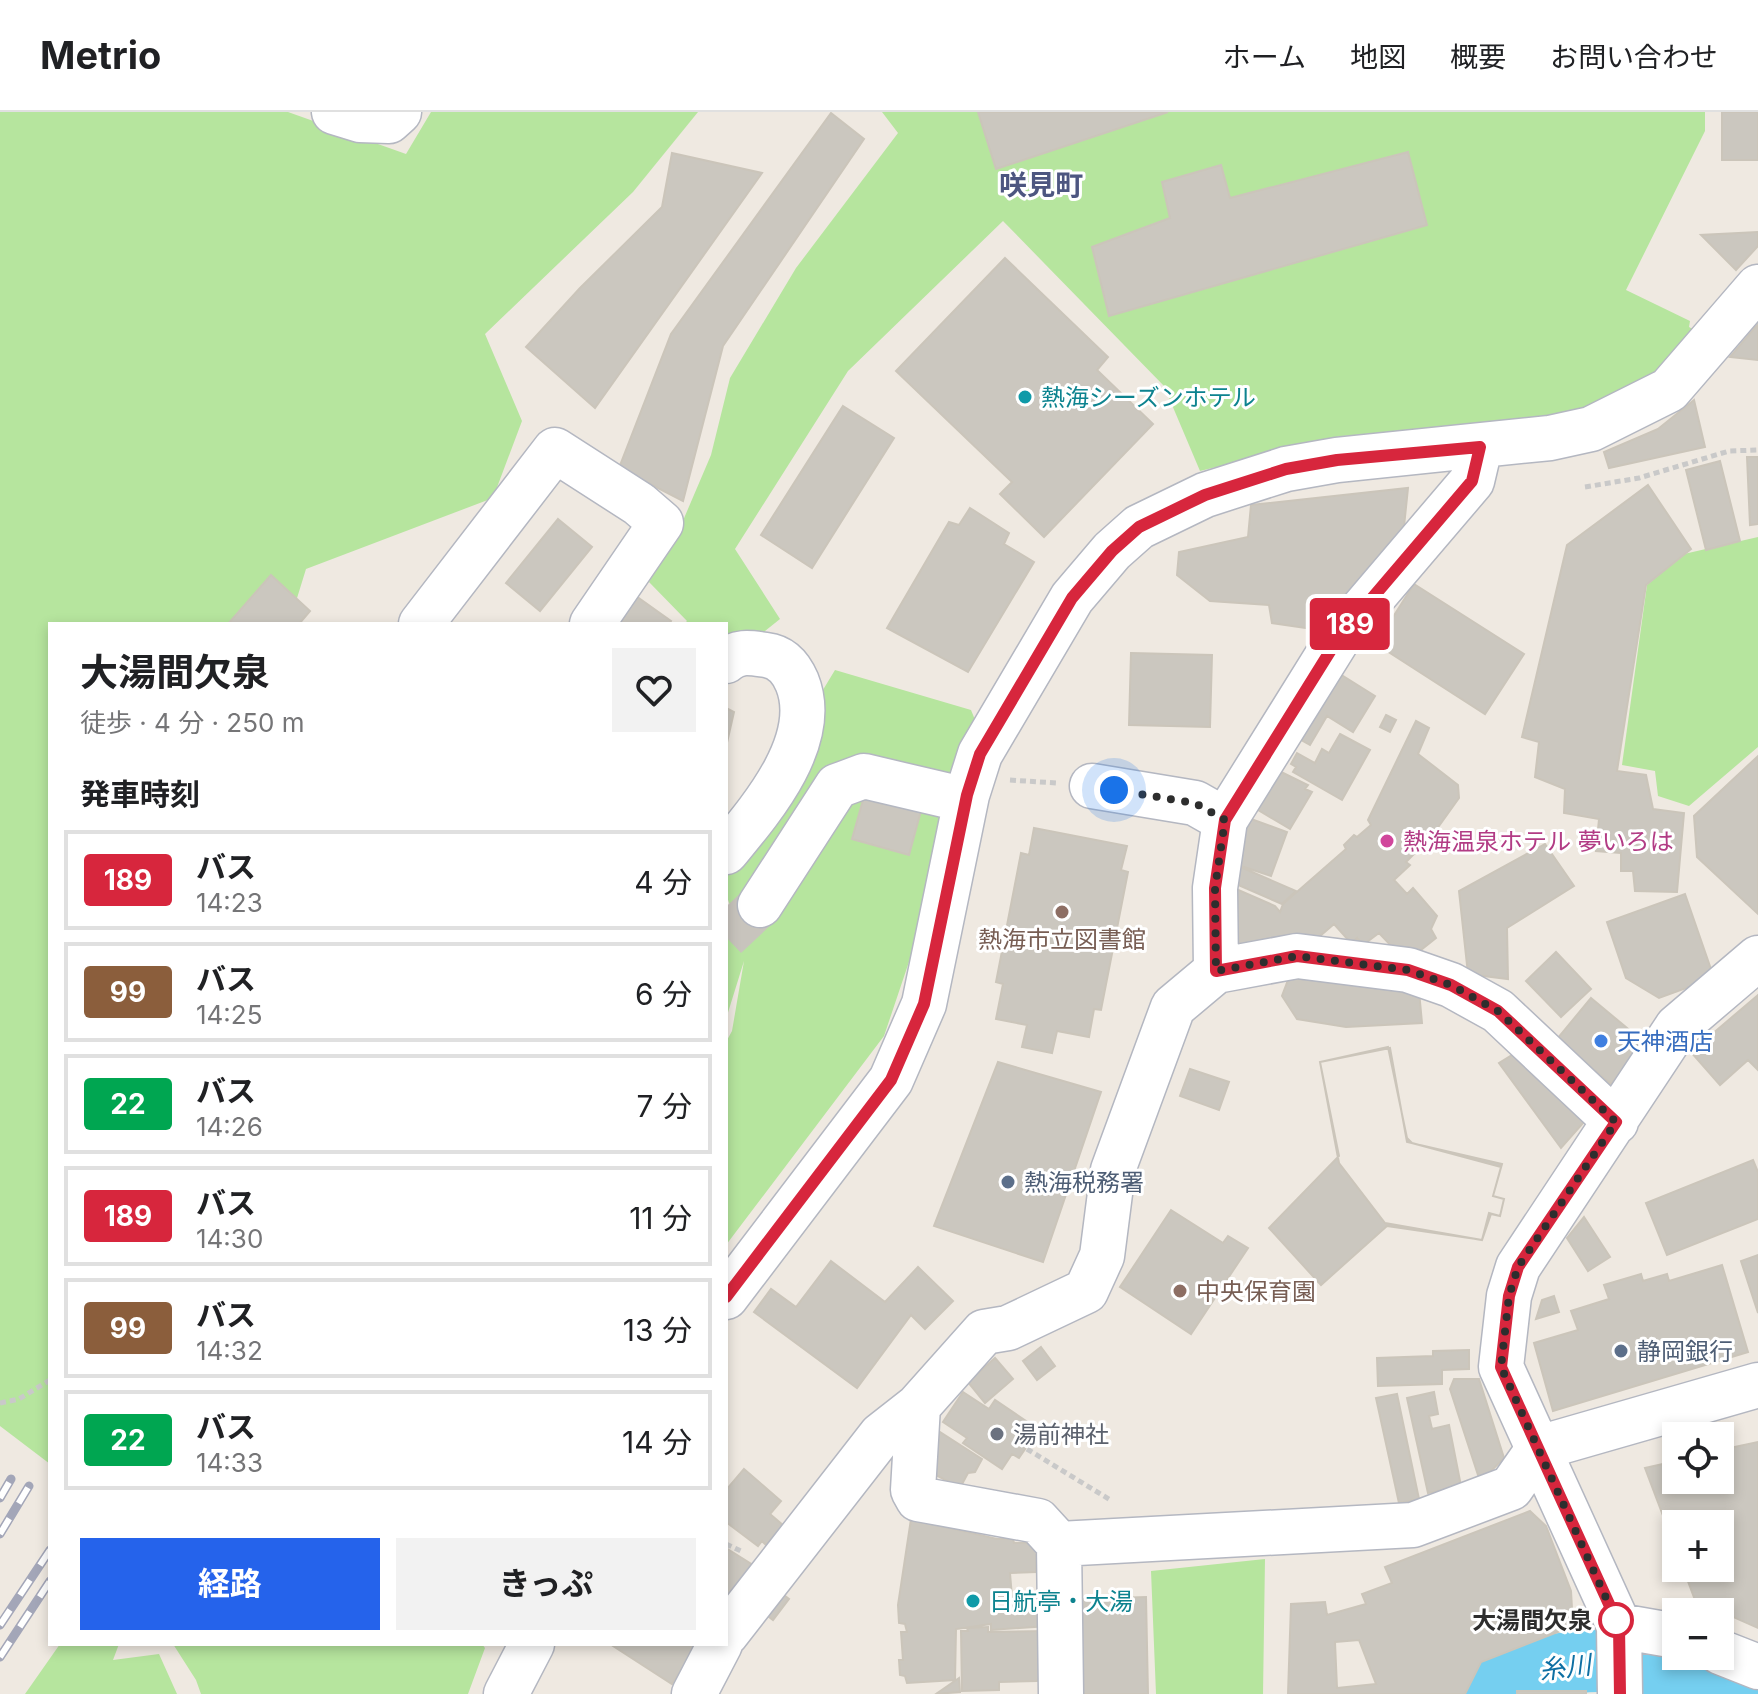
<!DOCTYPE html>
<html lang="ja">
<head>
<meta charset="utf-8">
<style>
	body { margin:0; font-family:Inter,"Noto Sans JP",sans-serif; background:#f2f2f2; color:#202124; height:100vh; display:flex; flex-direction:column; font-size:30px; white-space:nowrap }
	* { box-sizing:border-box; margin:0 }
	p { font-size:26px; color:#757577 }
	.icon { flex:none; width:44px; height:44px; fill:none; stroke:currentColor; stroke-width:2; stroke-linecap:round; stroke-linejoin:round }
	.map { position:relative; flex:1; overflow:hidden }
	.drawer { position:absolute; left:48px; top:510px; width:680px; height:1024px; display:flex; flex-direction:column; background:#fff; border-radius:0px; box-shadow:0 4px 12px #0003 }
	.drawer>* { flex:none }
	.badge { padding:0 16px; border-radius:6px; font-size:28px; line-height:52px }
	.buttons { position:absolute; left:1662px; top:1310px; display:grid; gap:16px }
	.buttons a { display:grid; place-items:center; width:72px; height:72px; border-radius:0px; background:#fff; box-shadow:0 4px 12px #0003; font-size:40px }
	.you { position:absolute; width:40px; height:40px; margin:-20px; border:6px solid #fff; border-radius:50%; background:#1a73e8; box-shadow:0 0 0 12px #1a73e833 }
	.map>.badge { position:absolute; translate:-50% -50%; box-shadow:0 0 0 4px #fff }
	h2 { padding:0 32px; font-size:30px; line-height:72px }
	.round { display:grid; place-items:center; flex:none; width:84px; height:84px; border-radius:0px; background:#f2f2f2 }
	.overview { display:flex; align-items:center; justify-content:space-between; height:136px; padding:0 32px }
	h1 { font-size:38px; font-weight:700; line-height:60px }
	.action { display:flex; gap:16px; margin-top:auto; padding:16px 32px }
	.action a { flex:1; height:92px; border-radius:0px; background:#2563eb; color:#fff; font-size:32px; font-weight:700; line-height:92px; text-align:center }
	.action a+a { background:#f2f2f2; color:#202124 }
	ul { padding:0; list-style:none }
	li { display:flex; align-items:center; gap:24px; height:100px; margin:0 16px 12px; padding:0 16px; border:4px solid #e0e0e0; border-radius:0px }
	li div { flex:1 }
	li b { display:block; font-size:30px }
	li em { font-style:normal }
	li .badge { min-width:88px; font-weight:700; text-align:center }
	header { display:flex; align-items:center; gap:48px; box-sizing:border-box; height:112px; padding:0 40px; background:#fff; border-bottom:2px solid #e0e0e0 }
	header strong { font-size:38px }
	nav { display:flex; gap:44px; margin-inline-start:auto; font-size:28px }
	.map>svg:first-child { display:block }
	.green { fill:#b6e59e }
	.water { fill:#75cff0 }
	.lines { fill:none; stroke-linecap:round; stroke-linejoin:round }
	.river { stroke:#75cff0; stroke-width:62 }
	.building { fill:#cbc7bf; stroke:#cbc5ba; stroke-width:2; fill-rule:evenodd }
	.minor-tunnel { stroke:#c8c4bd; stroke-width:44; stroke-dasharray:44 22; stroke-linecap:butt }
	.minor-casing { stroke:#b4b7c1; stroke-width:47 }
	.path { stroke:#c9c9c9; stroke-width:5; stroke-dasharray:6 4; stroke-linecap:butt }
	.minor { stroke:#fff; stroke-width:44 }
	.rail-casing { stroke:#a3a6b8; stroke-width:9 }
	.rail { stroke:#fff; stroke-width:6; stroke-dasharray:18; stroke-linecap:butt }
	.line-casing { stroke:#fff; stroke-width:18 }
	.line { stroke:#d7263d; stroke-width:12 }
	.walk { stroke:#2e2e2e; stroke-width:8; stroke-dasharray:0 14.4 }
	.culture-dot { fill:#0f9aa8; stroke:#fff; stroke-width:3 }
	.hotel-dot { fill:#d1479c; stroke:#fff; stroke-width:3 }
	.education-dot { fill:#8d6e63; stroke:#fff; stroke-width:3 }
	.shop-dot { fill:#3f7fe0; stroke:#fff; stroke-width:3 }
	.service-dot { fill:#5c6f8a; stroke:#fff; stroke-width:3 }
	.worship-dot { fill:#6b7280; stroke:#fff; stroke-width:3 }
	.stop-dot { fill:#fff; stroke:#d7263d; stroke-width:4 }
	.labels { text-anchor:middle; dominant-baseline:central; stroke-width:6; stroke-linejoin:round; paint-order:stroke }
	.culture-label { font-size:24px; fill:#0d838f; stroke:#fff; text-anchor:start }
	.hotel-label { font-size:24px; fill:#b23c85; stroke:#fff; text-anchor:start }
	.education-label { font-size:24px; fill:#785e54; stroke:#fff }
	.shop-label { font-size:24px; fill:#366cbe; stroke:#fff; text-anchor:start }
	.service-label { font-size:24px; fill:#4e5e75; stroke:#fff; text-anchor:start }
	.worship-label { font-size:24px; fill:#5b616d; stroke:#fff; text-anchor:start }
	.stop-label { font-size:24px; font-weight:bold; fill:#2e2e2e; stroke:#fff; text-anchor:end }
	.water-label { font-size:26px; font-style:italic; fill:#0d6fa3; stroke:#fff }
	.quarter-label { font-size:28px; font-weight:bold; fill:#4d5680; stroke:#fff }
</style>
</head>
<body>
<header>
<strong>Metrio</strong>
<nav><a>ホーム</a><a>地図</a><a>概要</a><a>お問い合わせ</a></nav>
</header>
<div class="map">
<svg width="1758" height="1582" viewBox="0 0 1758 1582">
	<rect width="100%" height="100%" fill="#efe9e1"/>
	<path class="green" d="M0,0H288L406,42L431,0H698L633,80L485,222L522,309L493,386L306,457L289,512H50V1352L0,1314Z
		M882,0H1705V19L1626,178L1690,209L1689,215L1698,220L1632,290L1578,314L1341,324L1200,359L1164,274L1003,109L848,259L735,437L780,507L765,519L726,563V512H684L687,509L649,470L682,411L711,343L730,266L796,156L898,21Z
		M1758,425V635L1689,694L1658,684L1655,659L1622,653L1647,473L1684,442Z
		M835,558L971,598L980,620L945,743L884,924L726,1133V930L732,919L744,849L726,907V799L743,830L726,782V718L783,644Z
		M1265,1447L1263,1582H1156L1151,1459Z
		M60,1532H119L113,1548L159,1542L177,1582H25Z
		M173,1532H482L485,1536L468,1582H201L196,1568Z"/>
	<path class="water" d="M1641,1534L1699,1551L1758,1574V1582H1710L1685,1574L1638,1567L1596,1569L1582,1539Z"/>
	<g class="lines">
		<path class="river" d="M1482,1582C1514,1550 1606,1544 1649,1552C1682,1558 1713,1569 1744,1582"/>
	</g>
	<path class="building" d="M978,0H1168L996,57Z
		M1722,0H1758V48H1722Z
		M831,1L864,27L723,234L683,389L619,356L671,222Z
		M1408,40L1427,113L1109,204L1092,135L1170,106L1162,70L1221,53L1230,86Z
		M672,41L762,61L595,296L526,235L580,176L662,95Z
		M1758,120V134L1736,158L1701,123Z
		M1005,146L1108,245L1097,258L1153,312L1044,425L1000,382L1012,370L896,259Z
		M1758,212V248L1730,245Z
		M1694,288L1705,335L1609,356L1604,340L1658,317Z
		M843,294L894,326L812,456L761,423Z
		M1747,345H1758V412L1750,413Z
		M1720,349L1740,429L1706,438L1686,358Z
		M1648,373L1691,437L1646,473L1617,659L1646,663L1653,697L1684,701L1677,780L1635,779L1633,759H1621V741L1596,739L1599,707L1564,701L1565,677L1535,665L1539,630L1522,625L1567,433Z
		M1408,376L1403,424L1319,518L1272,511L1269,493L1210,489L1177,463L1179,440L1248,425L1251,393Z
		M970,396L1009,421L1004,432L1034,450L968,560L887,516L949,410L959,413Z
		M558,407L592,435L540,499L506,471Z
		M271,463L310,499L299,512H228Z
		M1414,472L1524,542L1485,602L1376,532Z
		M636,484L671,509L669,512H616Z
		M1131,541L1212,543L1210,615L1129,613Z
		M1332,557L1375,584L1353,620L1327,604L1310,633L1292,623Z
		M726,596L734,600L726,635Z
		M1386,603L1396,608L1390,620L1380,615Z
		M1416,609L1429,616L1418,642L1458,673L1459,686L1431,725L1406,750L1410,753L1394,768L1407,782L1413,776L1437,804L1431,817L1436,826L1416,842L1409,836L1396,839L1379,821L1363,833L1357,826L1351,831L1334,812L1312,831L1236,832L1234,776L1275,794L1280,800L1283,792L1346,737L1344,733L1354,723L1357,725L1371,713L1368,708Z
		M1340,622L1370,638L1342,688L1293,660L1296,655L1291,652L1297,641L1315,651L1322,637L1329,641Z
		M1758,644V802L1697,745L1694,704Z
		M1275,657L1308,673L1305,677L1312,680L1290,717L1253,695Z
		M865,681L922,695L909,743L852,727Z
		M1251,707L1287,720L1271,764L1238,753L1245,711L1249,713Z
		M1034,716L1127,734L1121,758L1128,760L1101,898L1094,897L1089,925L1057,919L1052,941L1022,935L1027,913L996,907L1003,872L996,870L1021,741L1029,743Z
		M1545,732L1574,774L1507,816L1508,867L1468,862L1459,779Z
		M1236,753L1296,779L1282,792L1229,769Z
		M1685,782L1714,866L1659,886L1626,866L1607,810Z
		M1556,840L1591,877L1561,905L1526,869Z
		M1291,860L1419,879L1422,911L1346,915L1297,907L1282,884Z
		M1758,883V958L1748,948L1720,973L1691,940Z
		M1591,886L1645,931L1611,972L1557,927Z
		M1388,935L1407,1026L1412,1031L1501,1055L1493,1084L1504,1087L1500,1104L1489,1101L1482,1128L1387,1114L1321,1173L1269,1116L1339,1044L1320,950Z
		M1525,935L1591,1002L1561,1036L1499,951Z
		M1390,936L1407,1030L1502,1052L1493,1084L1504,1087L1500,1104L1491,1102L1482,1128L1385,1111L1339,1051L1320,950Z
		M998,950L1101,980L1043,1150L934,1114Z
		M1190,957L1229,970L1219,998L1180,984Z
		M1753,1048L1758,1060V1107L1667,1143L1646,1091Z
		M1171,1098L1223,1131L1228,1124L1248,1136L1191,1222L1120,1175Z
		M1584,1105L1610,1145L1588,1159L1567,1126Z
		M1758,1143V1201L1741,1149Z
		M831,1149L885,1190L918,1155L953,1189L925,1217L911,1203L857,1276L754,1200L771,1177L796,1195Z
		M1722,1153L1748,1240L1553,1299L1534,1231L1578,1218L1571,1199L1609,1187L1604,1173L1641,1162L1643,1169L1667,1162L1669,1169Z
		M1554,1184L1559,1200L1536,1207L1542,1188Z
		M1041,1235L1055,1254L1037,1268L1023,1249Z
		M1469,1238V1257L1442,1258V1272L1378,1274L1377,1246L1433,1244V1239Z
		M995,1246L1013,1267L985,1291L968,1270Z
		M1454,1267H1479L1504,1346L1486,1364L1479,1366L1450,1277Z
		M963,1280L989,1297L995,1288L1032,1313L1026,1322L1032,1327L1019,1346L1012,1342L1002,1357L963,1331L967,1326L943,1310Z
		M1434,1280L1438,1302L1429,1304L1432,1317L1449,1313L1461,1374L1428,1381L1407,1286Z
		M1397,1282L1419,1387L1399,1391L1376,1286Z
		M937,1318L982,1347L975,1360L968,1361L960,1376L936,1363L933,1370Z
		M1758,1330V1516L1695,1488L1683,1456H1720V1412H1676V1438L1645,1356L1676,1349V1368H1720V1338Z
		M744,1357L781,1389L770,1402L783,1413L766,1433L762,1429L758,1434L726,1410V1378Z
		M1530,1399L1546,1414L1571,1479L1573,1514L1481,1550L1465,1582H1288L1291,1492L1325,1490L1327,1503L1366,1492L1362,1482L1392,1471L1385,1455ZM1359,1528L1376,1572L1337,1576L1335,1530Z
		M911,1407L997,1427H1013L1014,1431H1037L1036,1460L1010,1461L1012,1485H1047L1048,1514L991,1518V1512L956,1517L955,1568L907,1571L905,1564L900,1563L899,1548H903L901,1520H907L905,1512L899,1511L898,1493Z
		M726,1436L761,1458L752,1472L742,1465L726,1489Z
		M776,1477L789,1487L773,1508L759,1497Z
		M1146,1485L1148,1582H1083L1081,1487Z
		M988,1515V1520L1048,1519V1552L1037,1569L999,1570V1578L962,1579L961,1519H968L967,1516Z
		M610,1532H698L672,1572Z
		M959,1566L960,1580L936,1582Z
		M1517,1579H1586V1582H1517Z"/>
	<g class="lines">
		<path class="minor-tunnel" d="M726,825L760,793"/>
		<defs>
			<path id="minor" d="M334,0L360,8L389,9L399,0
				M421,512L555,338L639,392L661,411L592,512
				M726,549C738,538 751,541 766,543C782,545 791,556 797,570C821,629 760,699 726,740
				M1092,674L1195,691L1225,708
				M760,793L837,674L864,664L966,688
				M1216,859L1215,776L1225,708L1339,525L1472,369L1480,335
				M726,1185L891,968L924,892L967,683L980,642L1072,486L1112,439L1139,415L1205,383L1286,357L1337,348L1550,326L1591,317L1669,278L1758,175
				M918,1294L913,1378L918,1387L1038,1409L1059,1432L1061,1582
				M1059,1432L1413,1413L1511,1376L1539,1336L1758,1273
				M1619,1514L1676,1524
				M726,1522L881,1323L918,1294L984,1220L1008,1216L1086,1179L1102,1144L1113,1058L1173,895L1216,859L1297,844L1408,858L1451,873L1498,899L1616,1010
				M1720,1540L1758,1555
				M506,1582L532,1532
				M694,1582L720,1532
				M1620,1582L1619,1514L1501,1255L1509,1184L1518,1155L1677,915L1758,846"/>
		</defs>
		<use href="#minor" class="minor-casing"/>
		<path class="path" d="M1585,375L1639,366L1729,339L1758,338
			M1010,668L1056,671
			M0,1291L19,1287L50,1268
			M1027,1337L1112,1389
			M726,1432L743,1440"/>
		<use href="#minor" class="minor"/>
		<defs>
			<path id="rail" d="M0,1386L11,1367
				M0,1422L29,1374
				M0,1513L50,1438
				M0,1545L50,1469"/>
		</defs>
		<use href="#rail" class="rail-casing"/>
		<use href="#rail" class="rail"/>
	</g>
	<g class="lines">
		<defs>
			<path id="line" d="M726,1185L891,968L924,892L967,683L980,642L1072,486L1112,439L1139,415L1205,383L1286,357L1337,348L1480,335L1472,369L1339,525L1225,708L1215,776L1216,859L1297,844L1408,858L1451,873L1498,899L1616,1010L1518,1155L1509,1184L1501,1255L1619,1514L1620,1582"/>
		</defs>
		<use href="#line" class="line-casing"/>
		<use href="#line" class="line"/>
		<path class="walk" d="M1114,678L1195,691L1225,708L1215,776L1216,859L1297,844L1408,858L1451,873L1498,899L1616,1010L1518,1155L1509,1184L1501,1255L1616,1508"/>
	</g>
	<g class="culture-dot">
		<circle cx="1025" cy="285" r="8"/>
		<circle cx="973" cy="1489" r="8"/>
	</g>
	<circle class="hotel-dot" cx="1387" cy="729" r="8"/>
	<g class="education-dot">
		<circle cx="1062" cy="800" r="8"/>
		<circle cx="1180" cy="1179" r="8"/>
	</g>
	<circle class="shop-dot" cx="1601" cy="929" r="8"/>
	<g class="service-dot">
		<circle cx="1008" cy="1070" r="8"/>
		<circle cx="1621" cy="1239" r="8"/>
	</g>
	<circle class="worship-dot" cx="997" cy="1322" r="8"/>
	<circle class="stop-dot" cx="1616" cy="1508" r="16"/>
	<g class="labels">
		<g class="culture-label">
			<text x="1041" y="285">熱海シーズンホテル</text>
			<text x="989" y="1489">日航亭・大湯</text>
		</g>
		<g class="hotel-label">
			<text x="1403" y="729">熱海温泉ホテル 夢いろは</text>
		</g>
		<g class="education-label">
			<text x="1062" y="827">熱海市立図書館</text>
			<text x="1196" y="1179" text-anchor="start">中央保育園</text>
		</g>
		<g class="shop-label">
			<text x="1617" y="929">天神酒店</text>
		</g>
		<g class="service-label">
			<text x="1024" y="1070">熱海税務署</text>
			<text x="1637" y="1239">静岡銀行</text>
		</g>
		<g class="worship-label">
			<text x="1013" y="1322">湯前神社</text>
		</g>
		<g class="stop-label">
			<text x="1592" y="1508">大湯間欠泉</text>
		</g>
		<g class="water-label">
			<text transform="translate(1565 1555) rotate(-7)">糸川</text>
		</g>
		<g class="quarter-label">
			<text x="1041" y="73">咲見町</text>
		</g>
	</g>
</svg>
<div class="buttons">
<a><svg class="icon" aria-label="locate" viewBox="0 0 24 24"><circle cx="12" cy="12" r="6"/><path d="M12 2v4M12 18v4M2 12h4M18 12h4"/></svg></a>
<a>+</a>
<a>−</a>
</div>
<div class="you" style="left:1114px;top:678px"></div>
<b class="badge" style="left:1350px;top:512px;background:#d7263d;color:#fff">189</b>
<section class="drawer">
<div class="overview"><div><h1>大湯間欠泉</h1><p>徒歩 · 4 分 · 250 m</p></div><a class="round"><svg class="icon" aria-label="heart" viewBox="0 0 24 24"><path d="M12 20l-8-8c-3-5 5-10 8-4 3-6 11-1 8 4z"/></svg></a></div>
<h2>発車時刻</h2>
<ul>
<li><span class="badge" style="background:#d7263d;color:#fff">189</span><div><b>バス</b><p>14:23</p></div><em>4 分</em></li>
<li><span class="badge" style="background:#8b5e3c;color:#fff">99</span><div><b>バス</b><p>14:25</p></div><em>6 分</em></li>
<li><span class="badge" style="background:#00a651;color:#fff">22</span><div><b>バス</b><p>14:26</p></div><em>7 分</em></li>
<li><span class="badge" style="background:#d7263d;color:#fff">189</span><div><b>バス</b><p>14:30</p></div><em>11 分</em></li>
<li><span class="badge" style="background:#8b5e3c;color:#fff">99</span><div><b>バス</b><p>14:32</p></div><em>13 分</em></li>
<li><span class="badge" style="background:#00a651;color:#fff">22</span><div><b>バス</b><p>14:33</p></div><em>14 分</em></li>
</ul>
<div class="action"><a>経路</a><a>きっぷ</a></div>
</section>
</div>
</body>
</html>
